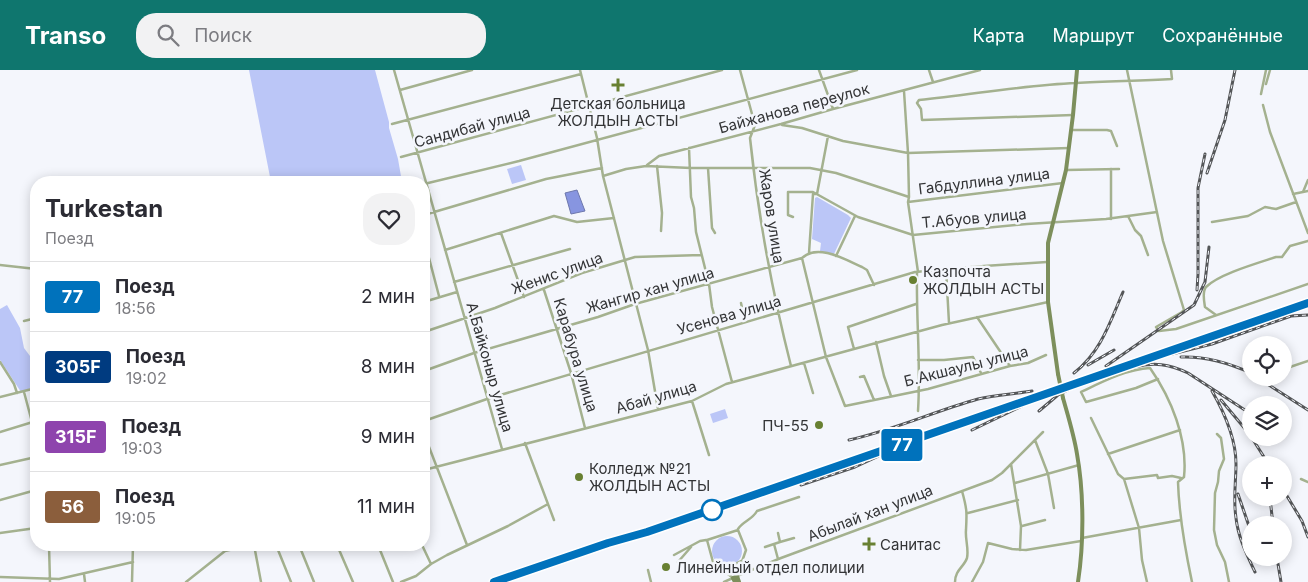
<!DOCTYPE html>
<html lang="ru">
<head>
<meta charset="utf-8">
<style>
	body { margin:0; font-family:Inter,sans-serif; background:#f2f2f3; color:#2b2b33; height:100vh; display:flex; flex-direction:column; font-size:19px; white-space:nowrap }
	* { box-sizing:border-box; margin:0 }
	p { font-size:16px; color:#7c7c81 }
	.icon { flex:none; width:28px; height:28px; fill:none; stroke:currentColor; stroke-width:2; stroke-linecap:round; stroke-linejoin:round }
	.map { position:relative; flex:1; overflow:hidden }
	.drawer { position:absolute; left:30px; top:106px; width:400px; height:375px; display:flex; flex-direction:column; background:#fff; border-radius:20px; box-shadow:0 2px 12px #0003 }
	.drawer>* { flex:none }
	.badge { padding:0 10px; border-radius:4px; font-size:18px; line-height:32px }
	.fabs { position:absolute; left:1242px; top:266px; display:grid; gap:10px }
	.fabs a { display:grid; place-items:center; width:50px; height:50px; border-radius:50%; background:#fff; box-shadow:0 2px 12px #0003; font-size:25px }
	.map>.badge { position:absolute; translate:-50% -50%; box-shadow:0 0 0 2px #fff }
	.round { display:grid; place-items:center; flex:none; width:52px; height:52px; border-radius:20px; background:#f2f2f3 }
	.overview { display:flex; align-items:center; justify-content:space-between; height:85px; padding:0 15px }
	h1 { font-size:24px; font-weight:700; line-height:38px }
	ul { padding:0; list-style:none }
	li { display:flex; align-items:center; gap:15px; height:70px; padding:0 15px; border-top:1px solid #e1e1e2 }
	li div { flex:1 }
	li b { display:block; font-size:19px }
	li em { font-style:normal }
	li .badge { min-width:55px; font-weight:700; text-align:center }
	header { display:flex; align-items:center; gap:30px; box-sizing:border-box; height:70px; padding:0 25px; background:#0f766e; color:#fff }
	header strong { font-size:24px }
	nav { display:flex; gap:28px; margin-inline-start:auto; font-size:18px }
	.search { width:350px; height:45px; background:#f2f2f3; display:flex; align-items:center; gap:12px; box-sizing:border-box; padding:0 18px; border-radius:20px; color:#7c7c81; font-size:19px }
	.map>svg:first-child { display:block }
	.green { fill:#bbc6f7 }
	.water { fill:#8795e0; stroke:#6e78ad }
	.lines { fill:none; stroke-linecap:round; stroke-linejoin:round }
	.street { stroke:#a4b18f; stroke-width:2.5 }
	.secondary { stroke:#7d8f5c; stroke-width:4 }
	.rail-casing { stroke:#545658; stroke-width:3 }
	.rail { stroke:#f4f6fc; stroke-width:1; stroke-dasharray:4; stroke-linecap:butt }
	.secondary-bridge { stroke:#7d8f5c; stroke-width:4 }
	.line-casing { stroke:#fff; stroke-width:11 }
	.line { stroke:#0072bc; stroke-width:8 }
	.poi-dot { fill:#688032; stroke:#f4f6fc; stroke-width:2 }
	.stop-dot { fill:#fff; stroke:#0072bc; stroke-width:2.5 }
	.labels { text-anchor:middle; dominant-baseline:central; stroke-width:5; stroke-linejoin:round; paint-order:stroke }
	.poi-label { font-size:15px; fill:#333436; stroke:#f4f6fc; text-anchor:start }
	.street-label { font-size:15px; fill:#333436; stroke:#f4f6fc }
</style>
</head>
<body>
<header>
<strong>Transo</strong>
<div class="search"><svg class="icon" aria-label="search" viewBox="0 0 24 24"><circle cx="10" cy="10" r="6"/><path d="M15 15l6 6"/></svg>Поиск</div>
<nav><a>Карта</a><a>Маршрут</a><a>Сохранённые</a></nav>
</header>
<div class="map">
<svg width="1308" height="512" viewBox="0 0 1308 512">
	<rect width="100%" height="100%" fill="#f4f6fc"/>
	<path class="green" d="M249,0H375L389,52V58L398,89L402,112H271Z
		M521,95L526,110L512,114L507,99Z
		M817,127L848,145L851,148L834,184L820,181L821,173L812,169L815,128Z
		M7,235L20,258L24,278L36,294V316L21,322L0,290V239Z
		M725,339L728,348L713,353L710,344Z
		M712 481a15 15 0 1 1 30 0a15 15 0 1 1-30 0Z"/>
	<path class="water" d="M577,120L585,141L571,144L565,123Z"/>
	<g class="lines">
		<path class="street" d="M394,0L502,379
			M580,0L597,68L603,106L648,280L658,339
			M740,0L755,55L750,68C758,145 772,221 791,296
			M819,0L833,39
			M929,0L933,12
			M1127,0L1163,171L1184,240L1182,242L1156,257L1159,261L1176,259L1308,214
			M1266,14L1270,0
			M400,20L472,0
			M904,21L908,83L909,127
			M1261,24L1266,0
			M1263,35L1270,62L1308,163
			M1073,45L922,50L921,39L917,33L919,30C971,25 1023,15 1076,13C1108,11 1140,11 1172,9L1171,0
			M392,54L581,4
			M782,55L802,58L843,71L908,83L1069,78
			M1071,60H1107L1111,61L1117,76
			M689,78L691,127L694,138L696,162L709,214L712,237L732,312
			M401,87L722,0
			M647,95L659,86L781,54L833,39L980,0
			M657,96L662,143L661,161
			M708,98L712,158L715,163
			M1111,99V149
			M1066,100L1119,99
			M603,106L626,99L646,96L691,98H810L836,103L909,127L908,132L1063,113
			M424,114L519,91L857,0
			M1303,122L1308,110
			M1293,124L1308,121
			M908,132L918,202
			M424,145L546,109L602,98
			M1128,146L1135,160L1141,166L1148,185
			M793,147L788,145V122H813L858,147L913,165L1027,154L1106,149L1157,142
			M1212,152L1248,146L1265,137L1276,139L1296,132
			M501,163L524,227
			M424,176L429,188L439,226
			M445,180L554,146L577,152L614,148
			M809,183L813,124H817L828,66
			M836,186L855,146
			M802,188L826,287L845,336L928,319L1010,296L1028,293L1046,285
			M0,195L36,199
			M946,199L949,253
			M917,202C916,249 921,295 918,341
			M454,212L570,179
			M544,220L571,303L585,358
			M427,231L457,222
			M741,233L745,252
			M1216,245L1205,237C1204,231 1202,222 1206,217C1219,204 1258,193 1276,187H1282L1290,176L1308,171
			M977,247L1010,296
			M24,251L36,248
			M424,262L495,238L582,203L635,187L701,185
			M876,272L884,306L891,326
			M854,279L848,257L916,234
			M918,290H944L973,287L981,303
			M0,292L14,314L17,323
			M804,293L813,323
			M1244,295L1251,298
			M1284,299L1308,291
			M424,301L474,283L598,247L635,234L802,188C818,173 846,190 862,197L867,200L874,215
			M860,307L864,306L874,330
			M1158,309L1136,318L1086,332L1081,322C1102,312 1127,299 1150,298C1171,328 1188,369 1184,407L1178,412C1179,446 1185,479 1192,512
			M24,322L36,367
			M0,327L36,318
			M692,331L709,385
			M1091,348L1118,404L1124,409L1139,458L1142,490L1147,512
			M424,351L487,329L915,202L984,196L1047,192
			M0,362L36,351
			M424,364L467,475
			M1217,364L1221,368L1224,389L1219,401L1218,412L1215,423L1214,460L1217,475L1225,492L1229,512
			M1035,370L1048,404L1054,438
			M525,373L554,450
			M1108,384L1180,360
			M1011,394L1021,456L1020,480
			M0,395L36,387
			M424,400L692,331L726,314L854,279L942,255L1048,232
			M1124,409L1157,405L1158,408L1172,406L1181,408
			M1301,409L1308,412
			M1015,413L1079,395
			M0,430L36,420
			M968,443L1018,430
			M1022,456L1045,450
			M738,459C743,451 752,450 757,441L799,427
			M0,463L36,458
			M1082,468L1181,450
			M780,472L794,468
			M774,474L778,489
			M49,475L50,512
			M254,475L261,512
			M276,475L291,512
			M299,475L314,512
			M337,475L353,512
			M378,475L393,512
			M422,475L431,494
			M765,477L780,472L778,463
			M674,485L700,471L706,470
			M678,492L691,477
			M720,497L727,498L743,490
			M648,500L651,512
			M84,504L85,512
			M737,506L781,488L992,410L1002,403L1043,362
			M0,507L59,509L133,492
			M132,512L133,475
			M186,512L225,481L251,475
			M401,512L416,506L431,494L447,485L508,456L548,434
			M724,512L733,508L713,492L707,470L738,460L746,480L737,506
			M955,512C955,500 964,497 967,488C969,479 965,469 966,460C967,442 967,439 962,421
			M972,512L983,492L988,473L1012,479L1026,480L1081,471"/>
		<path class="secondary" d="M1058,304L1048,232V173L1066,100L1073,45L1077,0
			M1063,328C1068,346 1074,365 1077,384C1084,423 1084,473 1078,512
			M735,512L733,508L737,506L739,512"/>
		<defs>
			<path id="rail" d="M1207,103L1225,50L1235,0
				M1197,220L1198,204V118L1205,84
				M1172,284L1212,274L1291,246L1308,245
				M1181,287C1206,286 1229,293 1251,303
				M1088,295L1114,280
				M1106,296L1194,235L1205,212L1209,177
				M1134,297C1154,292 1169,294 1188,303L1251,344
				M1074,303C1101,282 1110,252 1123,222
				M1258,308L1308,340
				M1212,321C1224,342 1236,369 1236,394C1236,412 1233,429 1236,448C1238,467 1247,485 1255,502
				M1221,330L1251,366
				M1039,341L1058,325L1068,320
				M972,360L1022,336
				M1252,368L1269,395
				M849,370C894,360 935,341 978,329C996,325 1014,324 1032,321
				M801,415L855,397L881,385
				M1284,421L1302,451L1308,467
				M1238,424L1251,462
				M1270,428L1273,455
				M1277,488L1281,512
				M494,512L1308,231"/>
		</defs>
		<use href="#rail" class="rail-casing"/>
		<use href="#rail" class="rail"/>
		<path class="secondary-bridge" d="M1058,304L1063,328"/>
	</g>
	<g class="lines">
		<defs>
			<path id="line" d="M494,512L608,473L647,462L1308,233"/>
		</defs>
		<use href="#line" class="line-casing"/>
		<use href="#line" class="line"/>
	</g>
	<g class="poi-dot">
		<path d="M615.5 7.5h5v5h5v5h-5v5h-5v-5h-5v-5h5z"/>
		<circle cx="913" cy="210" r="5"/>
		<circle cx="819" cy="355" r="5"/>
		<circle cx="579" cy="407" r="5"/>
		<path d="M866.5 466.5h5v5h5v5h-5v5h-5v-5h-5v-5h5z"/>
		<circle cx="666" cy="497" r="5"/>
	</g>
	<circle class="stop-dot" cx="712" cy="440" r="10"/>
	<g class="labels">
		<g class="poi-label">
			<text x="618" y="33" text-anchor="middle">Детская больница<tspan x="618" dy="17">ЖОЛДЫН АСТЫ</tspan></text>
			<text x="923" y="201">Казпочта<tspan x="923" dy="17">ЖОЛДЫН АСТЫ</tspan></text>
			<text x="809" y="355" text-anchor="end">ПЧ-55</text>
			<text x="589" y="398">Колледж №21<tspan x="589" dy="17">ЖОЛДЫН АСТЫ</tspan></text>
			<text x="880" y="474">Санитас</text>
			<text x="676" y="497">Линейный отдел полиции</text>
		</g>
		<g class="street-label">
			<text transform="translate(794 38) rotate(-15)">Байжанова переулок</text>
			<text transform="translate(472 57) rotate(-15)">Сандибай улица</text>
			<text transform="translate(984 111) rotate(-7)">Габдуллина улица</text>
			<text transform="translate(772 146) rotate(81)">Жаров улица</text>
			<text transform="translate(974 148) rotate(-5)">Т.Абуов улица</text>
			<text transform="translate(557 203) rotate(-20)">Женис улица</text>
			<text transform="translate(650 220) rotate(-16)">Жангир хан улица</text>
			<text transform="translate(729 245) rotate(-16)">Усенова улица</text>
			<text transform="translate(576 285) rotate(73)">Карабура улица</text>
			<text transform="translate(966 296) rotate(-14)">Б.Акшаулы улица</text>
			<text transform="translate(490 297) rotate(74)">А.Байконыр улица</text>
			<text transform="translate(656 327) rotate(-16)">Абай улица</text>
			<text transform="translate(870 443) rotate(-21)">Абылай хан улица</text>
		</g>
	</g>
</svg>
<div class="fabs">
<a><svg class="icon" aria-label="locate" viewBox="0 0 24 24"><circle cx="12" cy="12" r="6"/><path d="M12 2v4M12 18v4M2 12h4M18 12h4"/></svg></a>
<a><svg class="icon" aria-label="layers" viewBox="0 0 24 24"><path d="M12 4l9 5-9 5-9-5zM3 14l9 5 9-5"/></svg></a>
<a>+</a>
<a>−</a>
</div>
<b class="badge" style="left:902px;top:375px;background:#0072bc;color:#fff">77</b>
<section class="drawer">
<div class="overview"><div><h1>Turkestan</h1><p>Поезд</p></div><a class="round"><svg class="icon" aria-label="heart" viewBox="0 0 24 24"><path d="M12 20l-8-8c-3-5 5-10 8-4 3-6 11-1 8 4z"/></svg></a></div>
<ul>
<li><span class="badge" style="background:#0072bc;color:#fff">77</span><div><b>Поезд</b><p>18:56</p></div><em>2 мин</em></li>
<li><span class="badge" style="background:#003b80;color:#fff">305F</span><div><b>Поезд</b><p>19:02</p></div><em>8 мин</em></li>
<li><span class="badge" style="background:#8e44ad;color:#fff">315F</span><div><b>Поезд</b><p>19:03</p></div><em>9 мин</em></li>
<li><span class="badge" style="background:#8b5e3c;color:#fff">56</span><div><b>Поезд</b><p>19:05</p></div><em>11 мин</em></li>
</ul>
</section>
</div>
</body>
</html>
